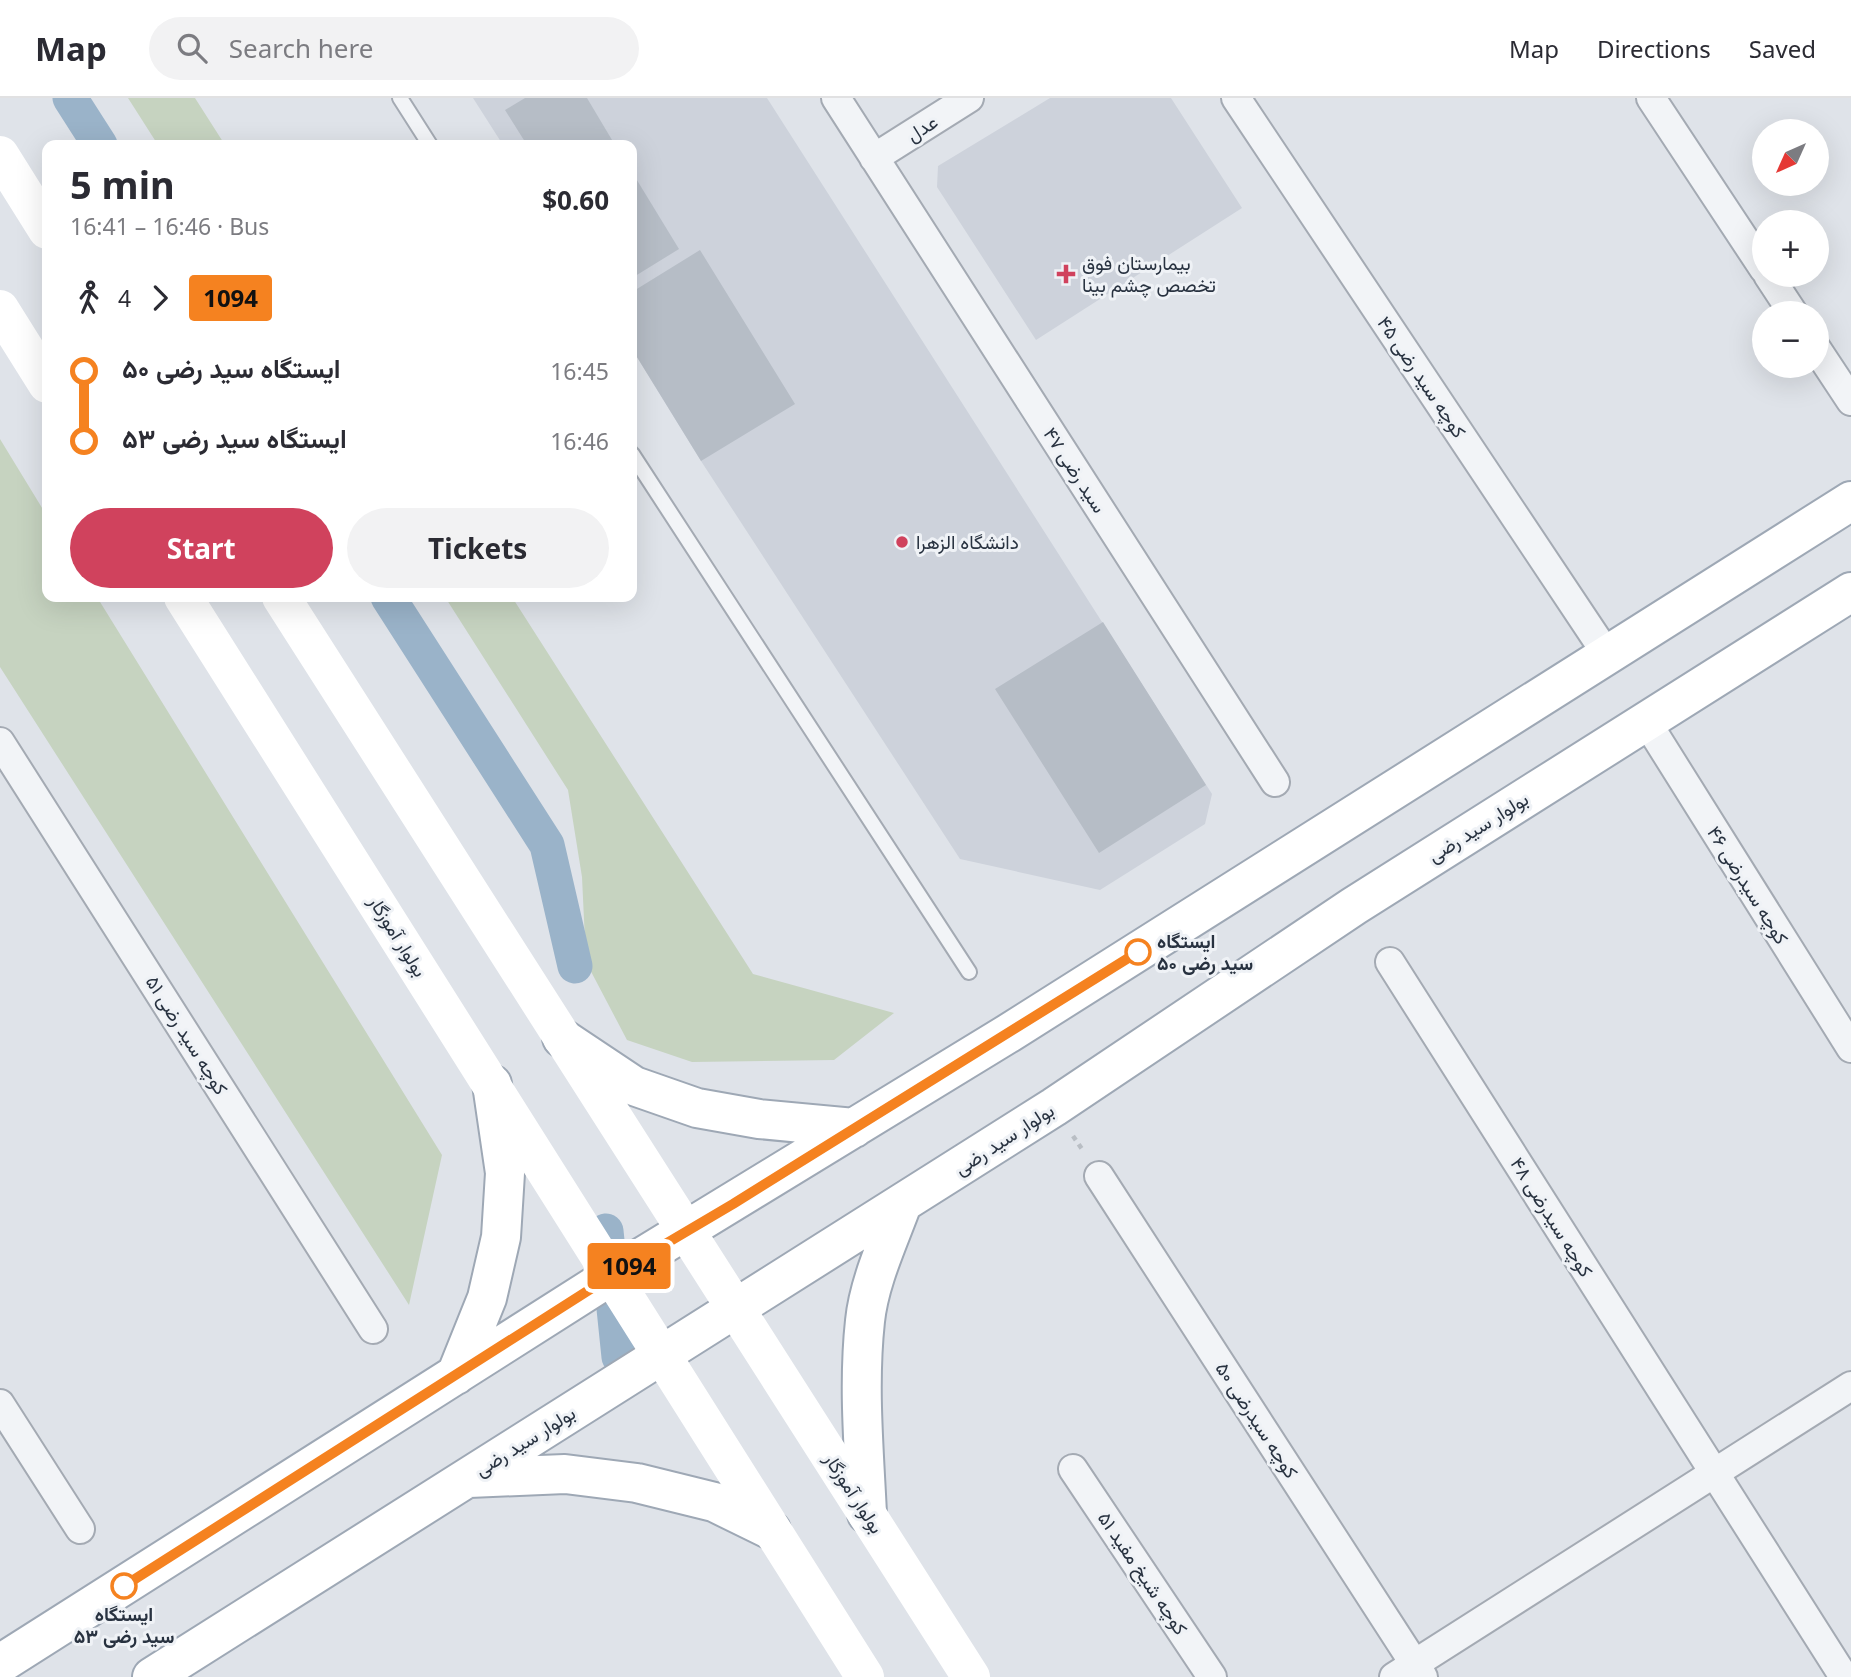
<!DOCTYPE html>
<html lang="en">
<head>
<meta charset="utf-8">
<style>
	body { margin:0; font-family:"Noto Sans",Vazirmatn,sans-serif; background:#f2f2f3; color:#2b2b33; height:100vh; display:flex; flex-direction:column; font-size:26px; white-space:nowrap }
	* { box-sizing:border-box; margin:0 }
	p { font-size:23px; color:#7c7c81 }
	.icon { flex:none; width:38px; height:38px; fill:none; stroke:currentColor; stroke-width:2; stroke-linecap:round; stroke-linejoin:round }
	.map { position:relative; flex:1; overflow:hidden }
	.side { position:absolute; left:42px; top:42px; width:595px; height:462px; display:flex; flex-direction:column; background:#fff; border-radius:14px; box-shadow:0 7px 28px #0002 }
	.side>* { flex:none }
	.badge { padding:0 14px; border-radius:5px; font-size:24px; line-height:46px }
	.needle { width:46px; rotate:225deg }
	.controls { position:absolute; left:1752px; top:21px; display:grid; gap:14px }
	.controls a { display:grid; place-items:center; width:77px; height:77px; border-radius:50%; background:#fff; box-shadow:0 7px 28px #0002; font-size:35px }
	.map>.badge { position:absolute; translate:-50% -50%; box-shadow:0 0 0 4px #fff }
	.legs { display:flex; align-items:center; gap:10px; height:77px; padding:0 28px; font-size:23px }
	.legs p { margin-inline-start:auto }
	.head { display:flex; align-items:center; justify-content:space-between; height:119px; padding:0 28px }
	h1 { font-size:38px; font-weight:700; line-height:52px }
	.cta { display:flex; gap:14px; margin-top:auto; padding:14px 28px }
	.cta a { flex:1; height:80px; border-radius:42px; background:#d0425d; color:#fff; font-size:28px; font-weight:700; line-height:80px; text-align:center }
	.cta a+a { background:#f2f2f3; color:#2b2b33 }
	ul { padding:0 28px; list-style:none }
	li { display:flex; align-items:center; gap:24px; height:70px; font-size:26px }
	li i { display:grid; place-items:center; width:10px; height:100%; margin:0 9px; background:currentColor }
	li i::after { content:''; width:18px; height:18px; margin:-9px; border:5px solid; border-radius:50%; background:#fff }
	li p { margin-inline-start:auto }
	li:first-child i { background:linear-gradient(#0000 50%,currentColor 0) }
	li:last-child i { background:linear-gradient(currentColor 50%,#0000 0) }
	header { display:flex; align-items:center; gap:42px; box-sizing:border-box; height:98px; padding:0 35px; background:#fff; border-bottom:2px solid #e1e1e2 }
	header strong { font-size:33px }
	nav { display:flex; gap:38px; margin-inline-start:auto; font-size:24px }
	.search { width:490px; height:63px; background:#f2f2f3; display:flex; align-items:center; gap:18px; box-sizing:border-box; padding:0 24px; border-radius:38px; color:#7c7c81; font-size:26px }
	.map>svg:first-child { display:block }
	.built { fill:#cdd2db }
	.green { fill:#c6d3c0 }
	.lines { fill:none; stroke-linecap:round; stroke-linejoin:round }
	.canal { stroke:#9ab3c9; stroke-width:35 }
	.building { fill:#b6bdc6 }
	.service-casing { stroke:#a4aab3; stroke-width:18 }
	.minor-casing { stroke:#a4aab3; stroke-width:32 }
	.primary-casing { stroke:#9ea8b5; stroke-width:42 }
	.path { stroke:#b9bec4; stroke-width:4.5; stroke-dasharray:5 5; stroke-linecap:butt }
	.service { stroke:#f2f4f7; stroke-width:14 }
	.minor { stroke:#f2f4f7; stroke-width:28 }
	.secondary { stroke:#fff; stroke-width:38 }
	.primary { stroke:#fff; stroke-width:38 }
	.line-1-casing { stroke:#fff; stroke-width:16 }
	.line-1 { stroke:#f58220; stroke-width:10 }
	.poi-dot { fill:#d0425d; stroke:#eff2f6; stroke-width:2.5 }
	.stop-1-dot { fill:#fff; stroke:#f58220; stroke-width:3.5 }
	.labels { text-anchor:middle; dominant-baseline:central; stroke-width:6; stroke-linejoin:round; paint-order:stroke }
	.street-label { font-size:19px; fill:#283240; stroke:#eff2f6 }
	.poi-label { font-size:19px; fill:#283240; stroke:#eff2f6; text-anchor:start }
	.stop-label { font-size:19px; font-weight:bold; fill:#283240; stroke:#eff2f6; text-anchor:start }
</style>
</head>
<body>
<header>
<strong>Map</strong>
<div class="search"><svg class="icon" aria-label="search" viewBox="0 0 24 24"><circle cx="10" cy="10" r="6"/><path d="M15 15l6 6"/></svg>Search here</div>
<nav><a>Map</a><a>Directions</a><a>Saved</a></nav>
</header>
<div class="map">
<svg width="1851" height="1579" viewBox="0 0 1851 1579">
	<rect width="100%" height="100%" fill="#dfe3e9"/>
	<path class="built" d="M473,0H767L1212,696L1205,726L1100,792L960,761L701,363L632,251V47H503Z
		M1050,0H1171L1242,110L1036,242L937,89L938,68Z"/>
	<path class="green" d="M128,0H195L225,47H158Z
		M0,341L47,418V499H97L442,1057L409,1207L0,569Z
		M445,499H512L753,876L894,915L834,962L692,964L627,942L586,864L582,779L568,692Z"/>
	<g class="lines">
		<path class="canal" d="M70,0L100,47
			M388,499L547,747L575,868
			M606,1133L619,1259"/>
	</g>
	<path class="building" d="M525,0H587L615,47H527L505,12Z
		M632,74L679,151L632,180Z
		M700,152L795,306L701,363L632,251V194Z
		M1103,524L1206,687L1099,755L995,591Z"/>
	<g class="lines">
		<defs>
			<path id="service" d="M400,0L430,47
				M632,356L969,874"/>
			<path id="minor" d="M836,0L1275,684
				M1236,0L1608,558
				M1651,0L1764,171
				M874,60L969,0
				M1768,177L1793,215
				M1816,250L1851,303
				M1646,623L1851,950
				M0,644L373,1231
				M1390,864L1844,1579
				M1099,1078L1423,1579
				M0,1306L80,1431
				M1073,1371L1212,1579
				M1394,1579L1851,1288"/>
			<path id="primary" d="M562,940L634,988L697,1010L759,1021L854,1030
				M456,1277L487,1200L501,1139L505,1075L492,986
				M469,1380L565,1376L637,1385L714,1404L771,1432
				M867,1416C864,1352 858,1287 865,1223C869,1184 888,1144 902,1106
				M0,1566L611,1178L1009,935L1851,403
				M152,1579L1054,1009L1354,808L1851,494"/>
		</defs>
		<use href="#service" class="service-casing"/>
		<use href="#minor" class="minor-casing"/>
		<use href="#primary" class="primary-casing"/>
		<path class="path" d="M1073,1038L1084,1054"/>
		<use href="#service" class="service"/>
		<use href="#minor" class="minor"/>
		<path class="secondary" d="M0,57L47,132
			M0,211L47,286
			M183,499C411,858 635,1220 865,1579
			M281,499L971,1579"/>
		<use href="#primary" class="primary"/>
	</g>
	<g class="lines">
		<defs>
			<path id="line-1" d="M124,1488L611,1178L733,1106L1138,854"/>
		</defs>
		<use href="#line-1" class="line-1-casing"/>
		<use href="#line-1" class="line-1"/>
	</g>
	<g class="poi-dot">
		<path d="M1062.5 165.5h7v7h7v7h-7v7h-7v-7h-7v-7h7z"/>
		<circle cx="902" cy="444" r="7"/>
	</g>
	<g class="stop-1-dot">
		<circle cx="1138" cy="854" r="12"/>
		<circle cx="124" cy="1488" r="12"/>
	</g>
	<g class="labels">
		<g class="street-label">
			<text transform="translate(922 30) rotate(-32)">عدل</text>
			<text transform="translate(1422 279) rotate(56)">کوچه سید رضی ۴۵</text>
			<text transform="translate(1075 372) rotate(57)">سید رضی ۴۷</text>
			<text transform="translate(1478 729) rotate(-32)">بولوار سید رضی</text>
			<text transform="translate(1748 787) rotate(58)">کوچه سیدرضی ۴۶</text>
			<text transform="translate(398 838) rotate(58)">بولوار آموزگار</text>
			<text transform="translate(187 937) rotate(58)">کوچه سید رضی ۵۱</text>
			<text transform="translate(1004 1041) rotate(-33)">بولوار سید رضی</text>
			<text transform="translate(1552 1119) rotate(58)">کوچه سیدرضی ۴۸</text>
			<text transform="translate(1257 1322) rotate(57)">کوچه سیدرضی ۵۰</text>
			<text transform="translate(525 1343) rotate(-32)">بولوار سید رضی</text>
			<text transform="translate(854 1395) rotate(57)">بولوار آموزگار</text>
			<text transform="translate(1143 1475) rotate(56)">کوچه شیخ مفید ۵۱</text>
		</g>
		<g class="poi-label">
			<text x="1082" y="165">بیمارستان فوق<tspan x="1082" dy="22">تخصص چشم بینا</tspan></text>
			<text x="916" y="444">دانشگاه الزهرا</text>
		</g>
		<g class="stop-label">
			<text x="1157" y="843">ایستگاه<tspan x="1157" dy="22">سید رضی ۵۰</tspan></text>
			<text x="124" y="1516" text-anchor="middle">ایستگاه<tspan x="124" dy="22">سید رضی ۵۳</tspan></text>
		</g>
	</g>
</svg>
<div class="controls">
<a><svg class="needle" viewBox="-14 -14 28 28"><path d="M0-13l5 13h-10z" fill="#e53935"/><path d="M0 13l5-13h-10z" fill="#7c7c81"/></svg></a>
<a>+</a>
<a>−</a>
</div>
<b class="badge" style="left:629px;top:1168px;background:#f58220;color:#111">1094</b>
<section class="side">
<div class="head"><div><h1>5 min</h1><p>16:41 – 16:46 · Bus</p></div><b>$0.60</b></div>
<div class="legs"><svg class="icon" aria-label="walk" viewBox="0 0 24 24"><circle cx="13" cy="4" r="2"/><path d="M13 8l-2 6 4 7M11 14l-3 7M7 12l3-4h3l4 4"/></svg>4<svg class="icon" aria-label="forward" viewBox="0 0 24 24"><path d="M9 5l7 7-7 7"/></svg><b class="badge" style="background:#f58220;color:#111">1094</b></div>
<ul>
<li><i style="color:#f58220"></i><b>ایستگاه سید رضی ۵۰</b><p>16:45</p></li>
<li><i style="color:#f58220"></i><b>ایستگاه سید رضی ۵۳</b><p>16:46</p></li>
</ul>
<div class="cta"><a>Start</a><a>Tickets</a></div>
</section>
</div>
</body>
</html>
